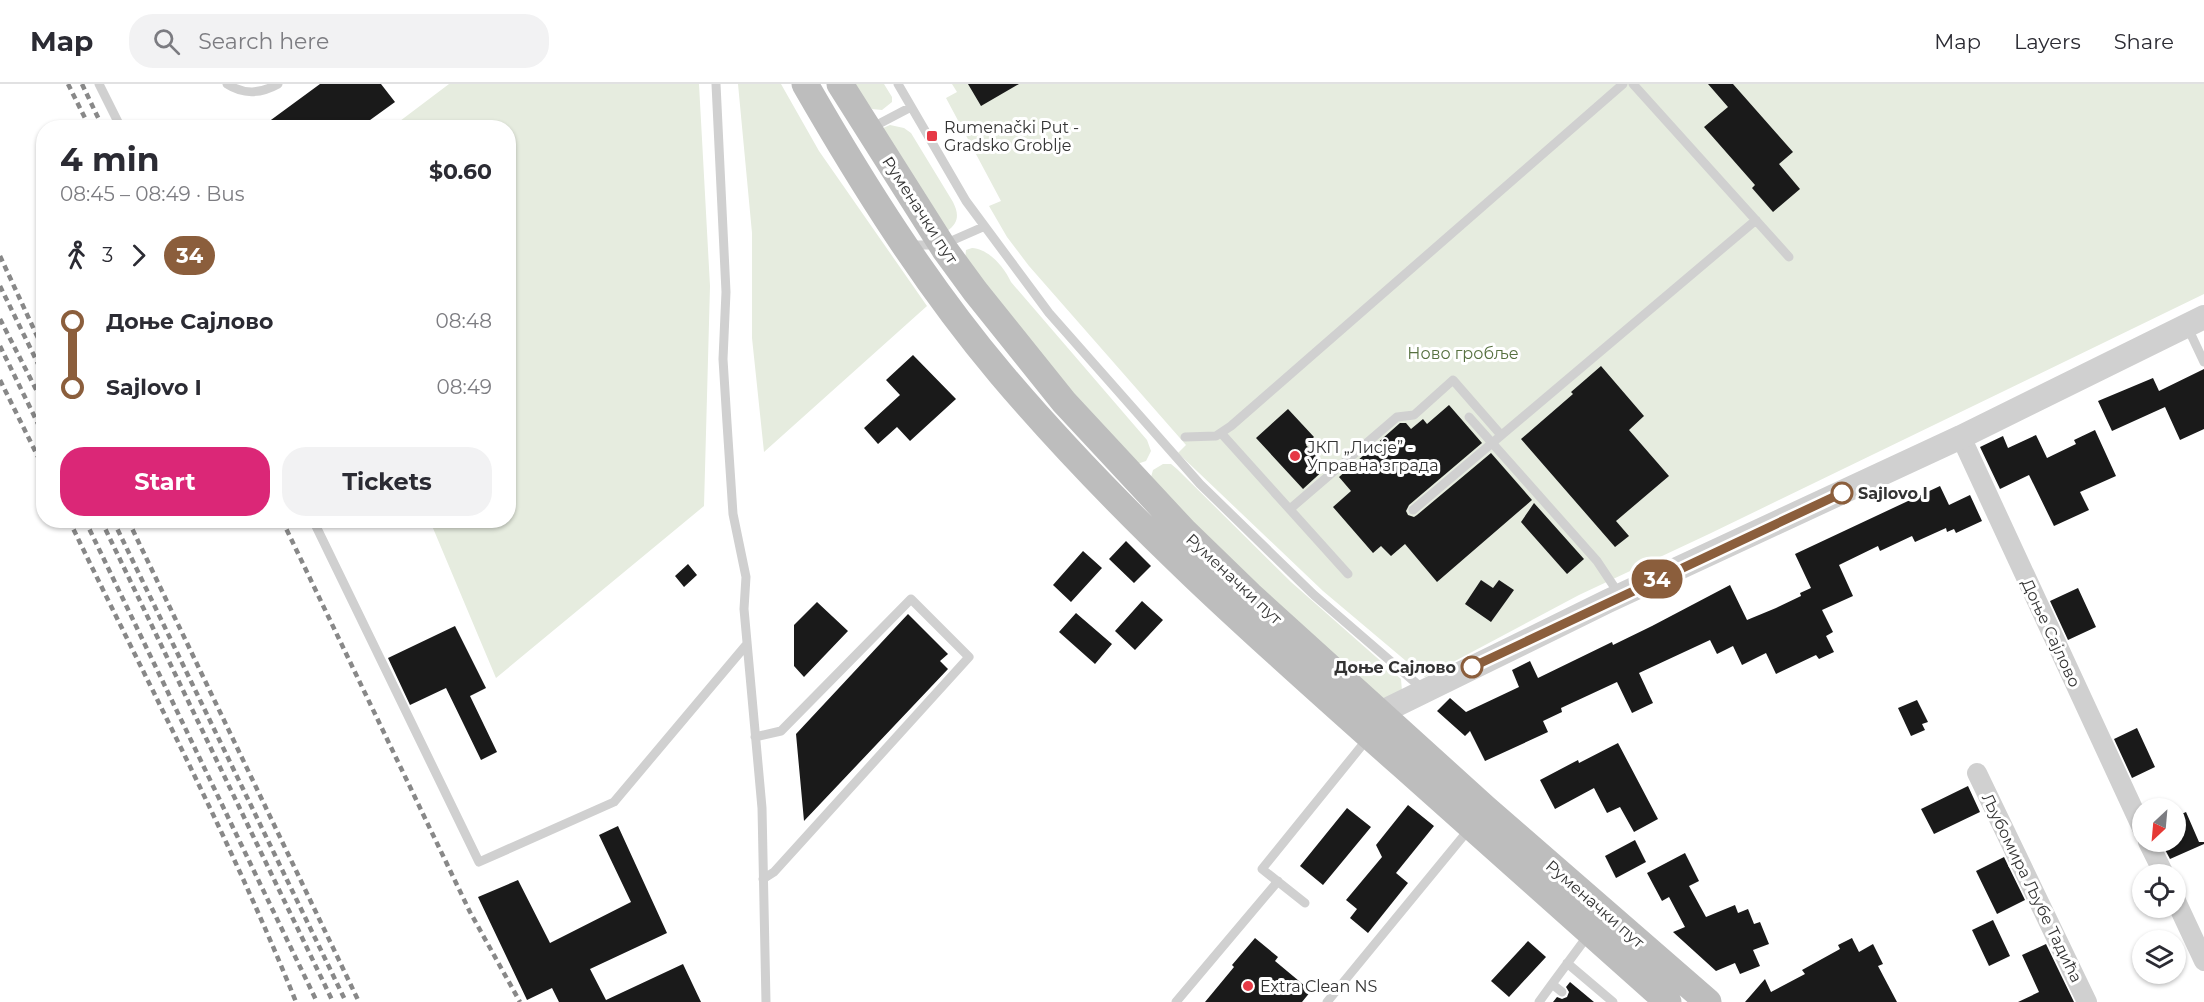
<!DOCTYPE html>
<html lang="en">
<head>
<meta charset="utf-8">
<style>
	body { margin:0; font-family:Montserrat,sans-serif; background:#f2f2f3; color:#2b2b33; height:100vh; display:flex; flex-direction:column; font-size:22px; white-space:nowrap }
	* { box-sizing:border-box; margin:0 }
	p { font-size:20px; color:#7c7c81 }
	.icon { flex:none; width:33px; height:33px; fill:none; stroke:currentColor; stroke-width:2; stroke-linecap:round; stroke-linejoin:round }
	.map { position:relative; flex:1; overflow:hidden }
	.side { position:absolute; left:36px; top:36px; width:480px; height:408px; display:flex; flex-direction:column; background:#fff; border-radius:24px; box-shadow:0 2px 4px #0004 }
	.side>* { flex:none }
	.badge { padding:0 12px; border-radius:20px; font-size:21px; line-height:39px }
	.needle { width:39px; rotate:206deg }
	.buttons { position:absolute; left:2132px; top:714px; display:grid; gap:12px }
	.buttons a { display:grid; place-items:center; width:54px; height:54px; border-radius:50%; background:#fff; box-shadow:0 2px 4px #0004; font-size:30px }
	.map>.badge { position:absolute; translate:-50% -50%; box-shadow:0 0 0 3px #fff }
	.legs { display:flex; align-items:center; gap:9px; height:66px; padding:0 24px; font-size:20px }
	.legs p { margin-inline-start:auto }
	.overview { display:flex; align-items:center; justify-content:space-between; height:102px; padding:0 24px }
	h1 { font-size:33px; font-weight:700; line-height:45px }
	.cta { display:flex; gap:12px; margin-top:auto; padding:12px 24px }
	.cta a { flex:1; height:69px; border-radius:24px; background:#db2777; color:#fff; font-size:24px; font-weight:700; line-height:69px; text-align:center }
	.cta a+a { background:#f2f2f3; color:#2b2b33 }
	ul { padding:0 24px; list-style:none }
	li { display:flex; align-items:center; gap:21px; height:66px; font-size:22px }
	li i { display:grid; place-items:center; width:9px; height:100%; margin:0 8px; background:currentColor }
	li i::after { content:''; width:15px; height:15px; margin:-8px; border:4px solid; border-radius:50%; background:#fff }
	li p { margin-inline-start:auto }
	li:first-child i { background:linear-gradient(#0000 50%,currentColor 0) }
	li:last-child i { background:linear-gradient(currentColor 50%,#0000 0) }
	header { display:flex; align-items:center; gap:36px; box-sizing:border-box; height:84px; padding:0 30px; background:#fff; border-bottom:2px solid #e1e1e2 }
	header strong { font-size:28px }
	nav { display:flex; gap:33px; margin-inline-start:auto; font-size:21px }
	.search { width:420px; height:54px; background:#f2f2f3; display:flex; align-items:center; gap:15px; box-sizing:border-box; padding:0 21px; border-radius:24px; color:#7c7c81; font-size:22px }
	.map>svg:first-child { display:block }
	.green { fill:#e6ecdf }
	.building { fill:#1a1a1a }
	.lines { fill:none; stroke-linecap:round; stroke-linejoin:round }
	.service { stroke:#d0d0d0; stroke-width:9 }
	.minor { stroke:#d0d0d0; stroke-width:20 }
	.tertiary { stroke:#d0d0d0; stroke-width:24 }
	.secondary { stroke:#bdbdbd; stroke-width:27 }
	.rail { stroke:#888; stroke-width:4.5; stroke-dasharray:6 4.5; stroke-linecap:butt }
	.line-1-casing { stroke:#fff; stroke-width:14 }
	.line-1 { stroke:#8b5e3c; stroke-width:9 }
	.poi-dot { fill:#e63946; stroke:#fff; stroke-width:2 }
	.stop-1-dot { fill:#fff; stroke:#8b5e3c; stroke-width:3 }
	.labels { text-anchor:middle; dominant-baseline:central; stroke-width:6; stroke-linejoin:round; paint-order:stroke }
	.poi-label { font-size:16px; fill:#333; stroke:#fff; text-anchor:start }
	.street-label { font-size:16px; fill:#333; stroke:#fff }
	.park-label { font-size:16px; fill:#56703f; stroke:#fff }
	.stop-label { font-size:16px; font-weight:bold; fill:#333; stroke:#fff; text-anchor:start }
</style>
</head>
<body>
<header>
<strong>Map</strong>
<div class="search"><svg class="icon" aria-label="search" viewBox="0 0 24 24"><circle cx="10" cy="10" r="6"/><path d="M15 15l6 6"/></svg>Search here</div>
<nav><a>Map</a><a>Layers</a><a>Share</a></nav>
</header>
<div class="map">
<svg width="2204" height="918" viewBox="0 0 2204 918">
	<rect width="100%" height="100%" fill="#fff"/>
	<path class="green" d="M449,0H699L710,202L704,422L496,594L430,437L508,436V44L392,43Z
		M738,0H781L819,67L927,222L764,368L752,254V149Z
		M850,0H884L892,13V18L882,26L872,25Z
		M952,0H2204V210L1709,450L1579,511L1425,593L1323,507L1178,369L1186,361L1029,182L1007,153L989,122L1001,117L946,14L957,8Z
		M890,41L904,44L911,49L953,118C959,130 959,139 947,147L883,44Z
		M972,164C989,165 1004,183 1011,198L1147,356L1151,367L1146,377L1137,380L1128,377L965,176L966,166Z
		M1163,380H1171L1177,385L1291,498L1401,595L1402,607L1384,615L1190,442L1151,393L1153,386Z"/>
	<path class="building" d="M320,0H381L395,18L359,44H260Z
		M968,0H1019L981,22Z
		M1708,0H1733L1793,68L1779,80L1800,105L1773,128L1752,104L1755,101L1704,43L1728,23Z
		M913,271L956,315L910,357L897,343L878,360L864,344L900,311L886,296Z
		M1601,282L1644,332L1629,346L1669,392L1616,437L1629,452L1615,463L1521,355L1573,310L1571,308Z
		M2204,285V345L2180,356L2165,323L2112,347L2098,317L2153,294L2159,307Z
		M1449,321L1482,359L1409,421L1406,427L1408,431L1414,433L1417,431L1491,369L1532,416L1437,498L1405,460L1391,472L1381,462L1373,469L1333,423L1351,407L1339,393L1400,339H1406L1411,345L1423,335L1427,340Z
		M1288,325L1314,353L1306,361L1327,383L1303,405L1256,354Z
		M2095,346L2116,392L2080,408L2089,426L2054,442L2029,391L2000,405L1980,363L2003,352L2008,364L2036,351L2047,374L2076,360L2074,356Z
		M1940,402L1949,421L1970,411L1982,437L1956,449L1954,445L1947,448L1946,444L1915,458L1912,452L1880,467L1878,462L1839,481L1853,512L1822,526L1833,548L1826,552L1834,568L1819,575L1816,571L1776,590L1766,569L1742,581L1733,562L1717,570L1710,556L1639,589L1653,619L1632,629L1617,598L1561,624L1562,628L1543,637L1548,648L1485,677L1470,647L1465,652L1437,627L1450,614L1466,628L1519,603L1512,586L1530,577L1538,594L1612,558L1613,561L1652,542L1730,501L1747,536L1776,524L1801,512L1800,509L1811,504L1795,470Z
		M1534,419L1584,475L1567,490L1521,438Z
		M1126,457L1151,482L1134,499L1109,475Z
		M1083,467L1102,484L1071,518L1053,501Z
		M688,480L697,491L684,503L675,492Z
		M1481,496L1493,504L1499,496L1514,506L1491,538L1465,520Z
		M2078,504L2096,543L2068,556L2050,517Z
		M1142,517L1163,536L1135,566L1115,547Z
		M817,518L848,547L804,593L794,582V541Z
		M1076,529L1112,560L1095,580L1059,548Z
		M908,530L948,570L940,577L948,585L804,737L796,650Z
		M455,542L486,604L470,612L497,668L481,676L446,604L410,621L388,574Z
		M1917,616L1928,638L1922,640L1925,646L1911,652L1898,624Z
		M2137,644L2155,683L2132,694L2114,655Z
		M1618,659L1658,735L1634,748L1620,723L1607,729L1594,704L1555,725L1540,696L1578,676L1579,679Z
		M1968,702L1980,728L1934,750L1921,725Z
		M1408,721L1434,742L1396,789L1408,799L1368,849L1350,834L1357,825L1346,816L1382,773L1376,761Z
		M1347,724L1371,743L1323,801L1300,782Z
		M2186,728L2199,758H2204V760L2170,775L2161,758H2175V733Z
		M618,742L667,849L590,885L606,916L683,880L701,918H559L552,904L527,916L478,813L518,796L550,859L631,818L599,751Z
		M1635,756L1646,778L1616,794L1605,772Z
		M1685,769L1699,797L1689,802L1706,833L1735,821L1738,829L1748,825L1754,840L1760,838L1769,860L1753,866L1760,882L1740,890L1735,879L1716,887L1673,848L1685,843L1669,813L1662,817L1647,789Z
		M2004,773L2025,816L1997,830L1976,787Z
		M1993,836L2010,872L1989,882L1972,846Z
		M1255,854L1278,873L1275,877L1311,907L1302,918H1205L1234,883L1232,881Z
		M1852,854L1859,868L1873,860L1883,880L1878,882L1897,918H1745L1765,895L1771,908L1805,890L1802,886L1840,865L1838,861Z
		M1528,857L1546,873L1509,913L1491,897Z
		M2046,860L2074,918H2018L2039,908L2022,871Z
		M1570,898L1594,918H1553L1557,913L1562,915L1567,913L1569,908L1566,903Z"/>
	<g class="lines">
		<path class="service" d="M99,0L121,44
			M227,0C244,11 260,10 278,0
			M716,0L726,208L723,275L727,339L733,430L746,493L744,525L762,724L766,918
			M898,0L966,117L1049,229L1200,400L1314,511L1424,606
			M1633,0L1789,173
			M871,44L911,23
			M911,161H942L983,143
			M2187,242L2204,278
			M1469,333L1597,477L1619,510
			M1221,349L1348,490
			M1185,353L1216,352L1231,342L1623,0
			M1290,425L1397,333L1414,331L1453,296L1501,351
			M1413,426L1756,136
			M313,436L479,778L614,718L747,560
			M755,653L781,647L911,515L969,573L774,788L763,795
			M1305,819L1262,785L1368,654
			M1567,879L1613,918
			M1562,908L1552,900L1589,850
			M1176,918L1278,797
			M1327,918L1470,744
			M1539,918L1552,900"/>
		<path class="minor" d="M1961,353L2142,744
			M1977,689L2087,918
			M2148,758L2164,790
			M2175,815L2204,877"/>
		<path class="tertiary" d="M1380,629L1608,517L1961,353L2204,233"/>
		<path class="secondary" d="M805,0C863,101 926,201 1001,290C1122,433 1262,557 1402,681C1491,760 1579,839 1668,918
			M840,0L945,166L975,207L1064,318L1184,447L1250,511L1485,724L1708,918"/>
		<path class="rail" d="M68,0L90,44
			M82,0L103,44
			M0,172L44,267
			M0,202L44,292
			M0,235L44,321
			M0,262L44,352
			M0,296L44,385
			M69,436C146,596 230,754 296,918
			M85,436L317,918
			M101,436L333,918
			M113,436L346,918
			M128,436L359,918
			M282,436L470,828L520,918"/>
	</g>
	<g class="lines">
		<defs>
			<path id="line-1" d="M1472,583L1842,409"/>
		</defs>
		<use href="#line-1" class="line-1-casing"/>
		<use href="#line-1" class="line-1"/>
	</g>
	<g class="poi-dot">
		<rect x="926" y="46" width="12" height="12" rx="3"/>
		<circle cx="1295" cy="372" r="6"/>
		<circle cx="1248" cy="902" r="6"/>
	</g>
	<g class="stop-1-dot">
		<circle cx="1842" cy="409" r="10"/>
		<circle cx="1472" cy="583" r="10"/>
	</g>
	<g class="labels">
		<g class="poi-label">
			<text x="944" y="43">Rumenački Put -<tspan x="944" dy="18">Gradsko Groblje</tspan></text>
			<text x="1307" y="363">ЈКП „Лисје” -<tspan x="1307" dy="18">Управна зграда</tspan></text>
			<text x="1260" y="902">Extra Clean NS</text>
		</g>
		<g class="street-label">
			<text transform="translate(920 126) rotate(57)">Руменачки пут</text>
			<text transform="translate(1234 495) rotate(43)">Руменачки пут</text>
			<text transform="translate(2051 549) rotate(65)">Доње Сајлово</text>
			<text transform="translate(2032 804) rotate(64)">Љубомира Љубе Тадића</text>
			<text transform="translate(1595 820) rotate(41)">Руменачки пут</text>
		</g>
		<g class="park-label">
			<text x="1463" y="269">Ново гробље</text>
		</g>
		<g class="stop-label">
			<text x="1858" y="409">Sajlovo I</text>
			<text x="1456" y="583" text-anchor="end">Доње Сајлово</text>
		</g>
	</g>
</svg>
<div class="buttons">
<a><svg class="needle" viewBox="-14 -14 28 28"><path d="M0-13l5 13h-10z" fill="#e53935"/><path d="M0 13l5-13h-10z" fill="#7c7c81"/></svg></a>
<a><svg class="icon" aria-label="locate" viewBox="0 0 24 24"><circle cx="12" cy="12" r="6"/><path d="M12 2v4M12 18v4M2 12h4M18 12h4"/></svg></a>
<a><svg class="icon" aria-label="layers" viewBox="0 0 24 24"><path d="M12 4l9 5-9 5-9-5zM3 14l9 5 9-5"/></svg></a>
</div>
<b class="badge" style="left:1657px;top:495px;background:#8b5e3c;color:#fff">34</b>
<section class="side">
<div class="overview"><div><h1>4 min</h1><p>08:45 – 08:49 · Bus</p></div><b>$0.60</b></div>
<div class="legs"><svg class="icon" aria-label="walk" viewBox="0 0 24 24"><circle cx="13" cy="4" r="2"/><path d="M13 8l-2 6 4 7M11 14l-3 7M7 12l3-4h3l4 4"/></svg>3<svg class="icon" aria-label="forward" viewBox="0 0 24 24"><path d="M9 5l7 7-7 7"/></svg><b class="badge" style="background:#8b5e3c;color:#fff">34</b></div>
<ul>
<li><i style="color:#8b5e3c"></i><b>Доње Сајлово</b><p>08:48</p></li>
<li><i style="color:#8b5e3c"></i><b>Sajlovo I</b><p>08:49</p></li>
</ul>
<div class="cta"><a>Start</a><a>Tickets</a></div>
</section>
</div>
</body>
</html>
